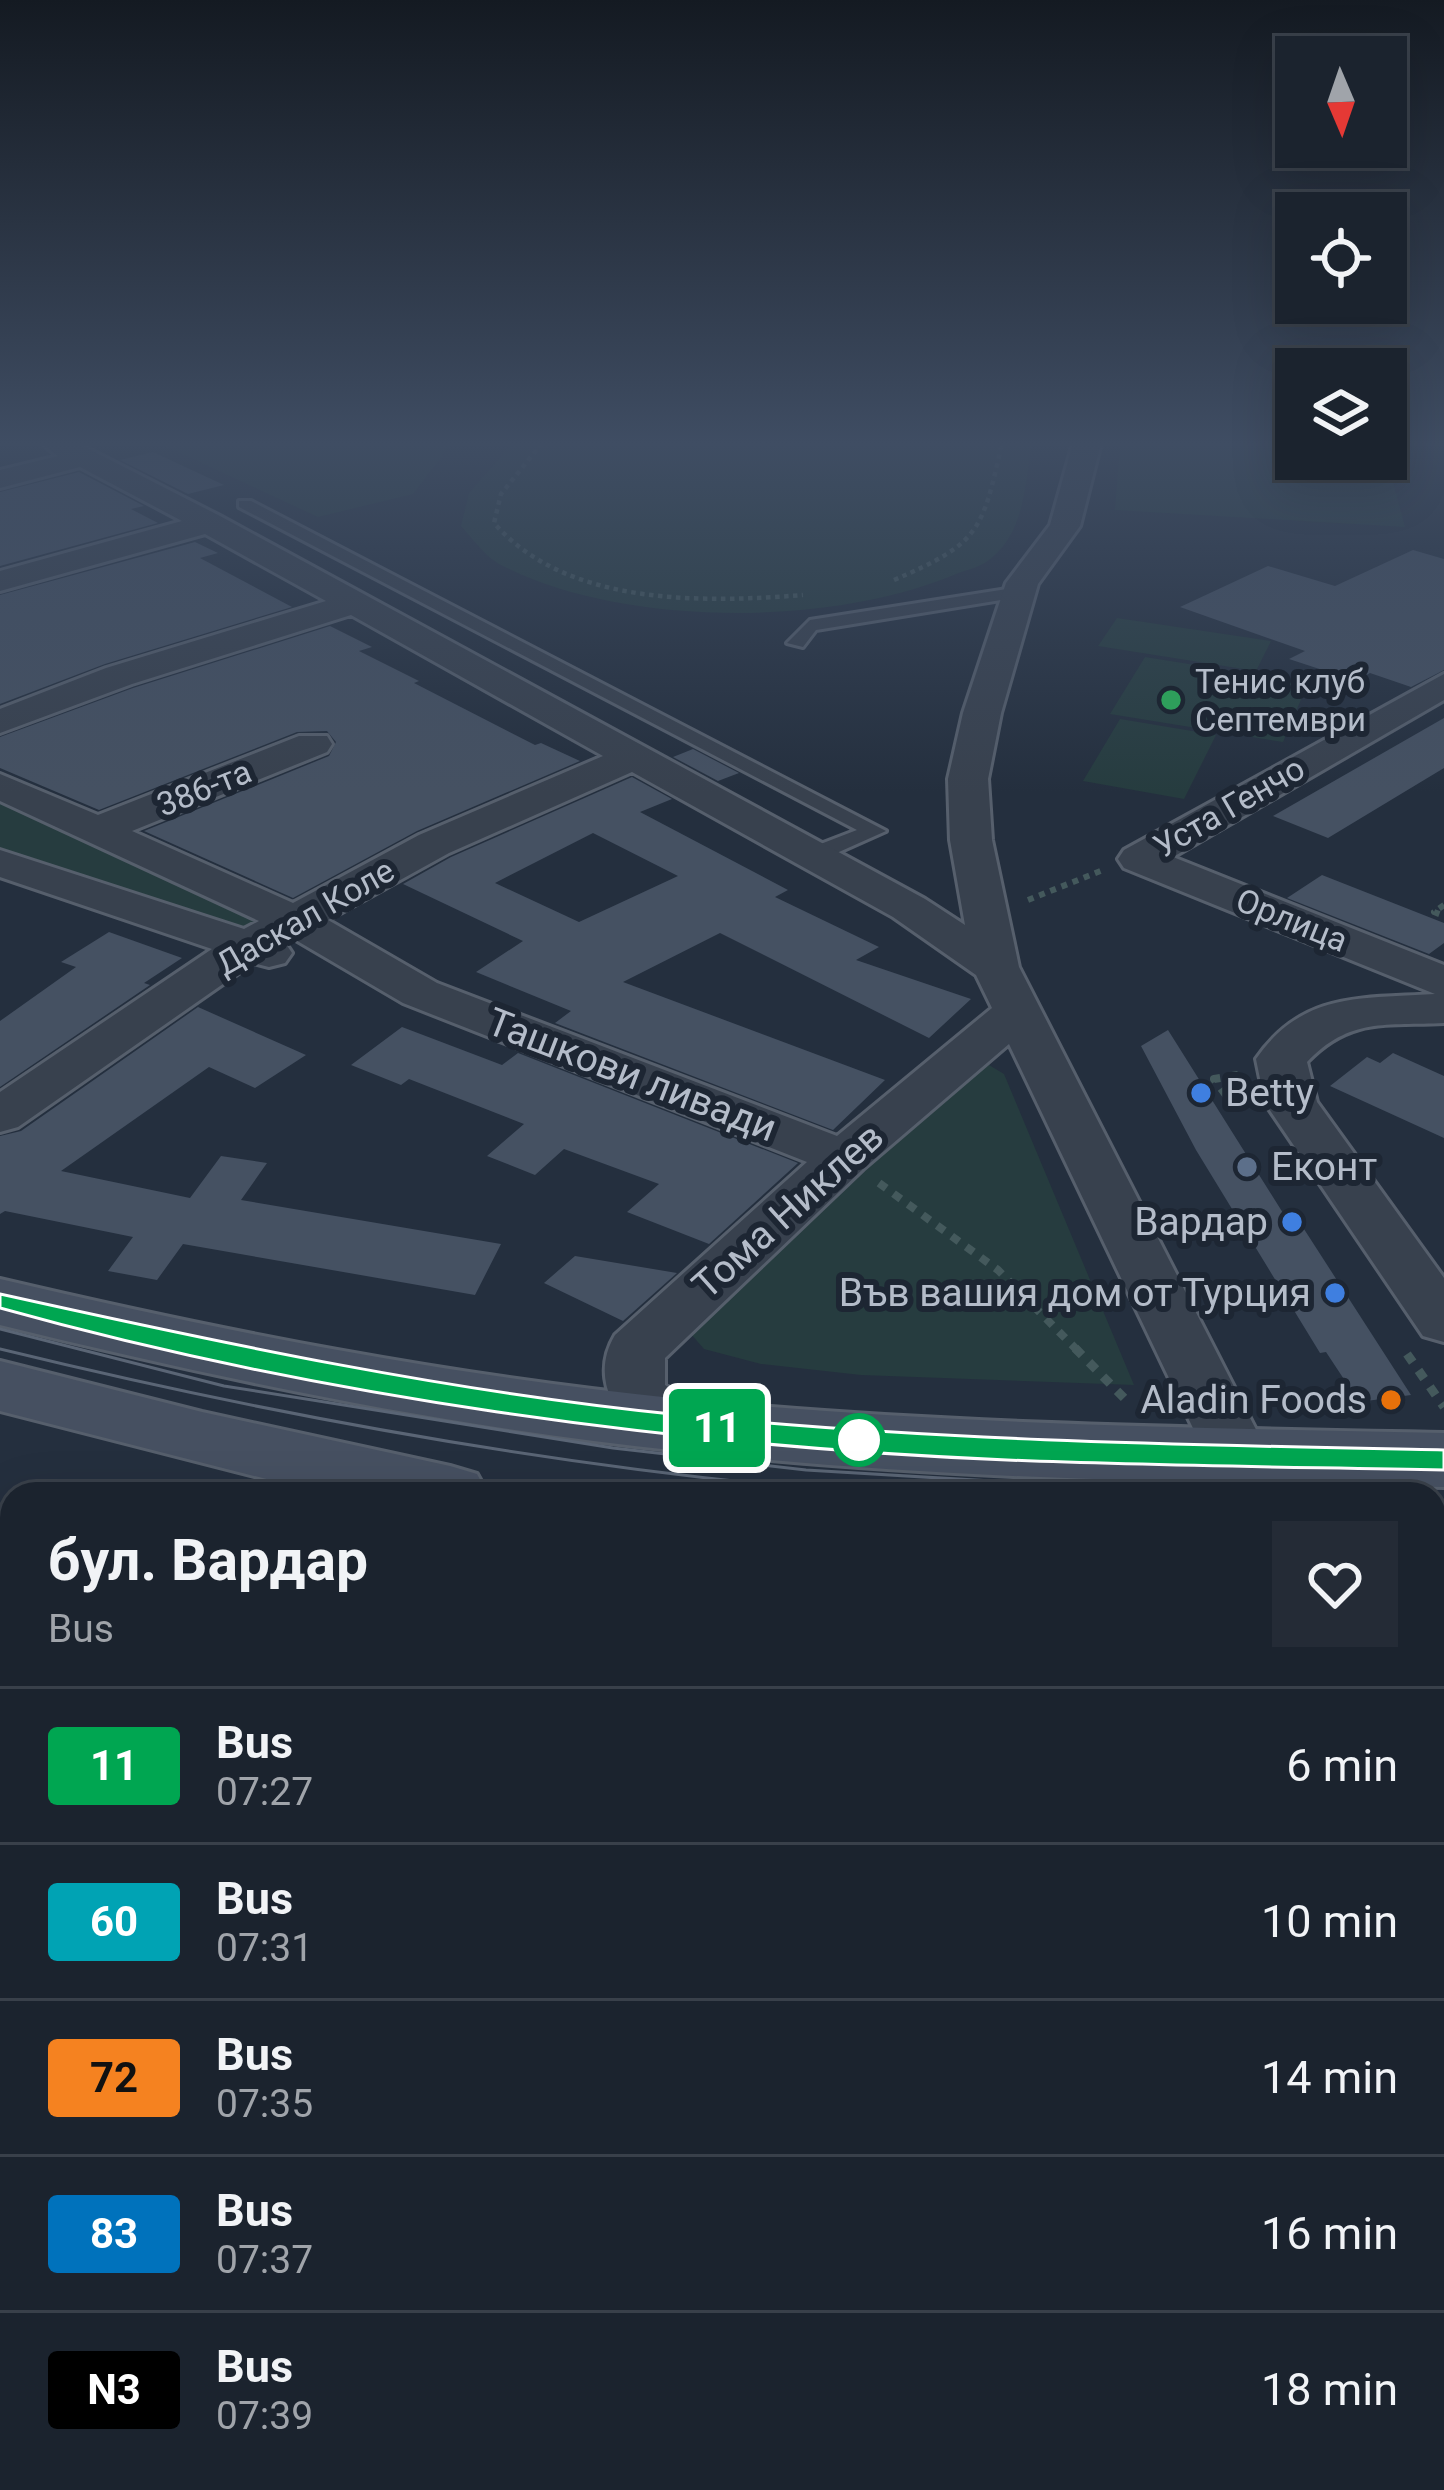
<!DOCTYPE html>
<html lang="en">
<head>
<meta charset="utf-8">
<style>
	body { margin:0; font-family:Roboto,sans-serif; background:#242b36; color:#f1f3f6; height:100vh; display:flex; flex-direction:column; font-size:45px; white-space:nowrap }
	* { box-sizing:border-box; margin:0 }
	p { font-size:39px; color:#a0a4aa }
	.icon { flex:none; width:66px; height:66px; fill:none; stroke:currentColor; stroke-width:2; stroke-linecap:round; stroke-linejoin:round }
	.map { position:relative; flex:1; overflow:hidden }
	.sheet { position:absolute; left:0px; top:1482px; width:1446px; height:1008px; display:flex; flex-direction:column; background:#1b232e; border-radius:36px 36px 0 0; box-shadow:0 12px 48px #0002,0 0 0 3px #39404a }
	.sheet>* { flex:none }
	.badge { padding:0 24px; border-radius:9px; font-size:42px; line-height:78px }
	.needle { width:78px; rotate:178deg }
	.tools { position:absolute; left:1275px; top:36px; display:grid; gap:24px }
	.tools a { display:grid; place-items:center; width:132px; height:132px; border-radius:0px; background:#1b232e; box-shadow:0 12px 48px #0002,0 0 0 3px #39404a; font-size:60px }
	.map>.badge { position:absolute; translate:-50% -50%; box-shadow:0 0 0 6px #fff }
	.round { display:grid; place-items:center; flex:none; width:126px; height:126px; border-radius:0px; background:#242b36 }
	.headline { display:flex; align-items:center; justify-content:space-between; height:204px; padding:0 48px }
	h1 { font-size:57px; font-weight:700; line-height:90px }
	ul { padding:0; list-style:none }
	li { display:flex; align-items:center; gap:36px; height:156px; padding:0 48px; border-top:3px solid #39404a }
	li div { flex:1 }
	li b { display:block; font-size:45px }
	li em { font-style:normal }
	li .badge { min-width:132px; font-weight:700; text-align:center }
	.map>svg:first-child { display:block }
	.green { fill:#263c3f }
	.building { fill:#455162; fill-rule:evenodd }
	.lines { fill:none; stroke-linecap:round; stroke-linejoin:round }
	.service-casing { stroke:#565f6c; stroke-width:6 }
	.minor-casing { stroke:#565f6c; stroke-width:6 }
	.tertiary-casing { stroke:#565f6c; stroke-width:6 }
	.secondary-casing { stroke:#565f6c; stroke-width:6 }
	.path-far4 { stroke:#44595c; stroke-width:4.5; stroke-dasharray:4.5 4.5; stroke-linecap:butt }
	.path-far3 { stroke:#44595c; stroke-width:6; stroke-dasharray:6 6; stroke-linecap:butt }
	.path-far2 { stroke:#44595c; stroke-width:8; stroke-dasharray:9 9; stroke-linecap:butt }
	.path-far1 { stroke:#44595c; stroke-width:9; stroke-dasharray:10 10; stroke-linecap:butt }
	.path { stroke:#44595c; stroke-width:12; stroke-dasharray:14 14; stroke-linecap:butt }
	.service { fill:#38414e; fill-rule:evenodd }
	.minor { fill:#38414e; fill-rule:evenodd }
	.tertiary { fill:#38414e; fill-rule:evenodd }
	.secondary { fill:#465061; fill-rule:evenodd }
	.tram { stroke:#5a6575; stroke-width:3 }
	.line { fill:#00a651; stroke:#fff; stroke-width:3 }
	.leisure-dot { fill:#2e9e5b; stroke:#1d2633; stroke-width:4.5 }
	.shop-dot { fill:#3f7fe0; stroke:#1d2633; stroke-width:4.5 }
	.service-dot { fill:#5c6f8a; stroke:#1d2633; stroke-width:4.5 }
	.food-dot { fill:#e8710a; stroke:#1d2633; stroke-width:4.5 }
	.stop-dot { fill:#fff; stroke:#00a651; stroke-width:6 }
	.labels { text-anchor:middle; dominant-baseline:central; stroke-width:12; stroke-linejoin:round; paint-order:stroke }
	.far-poi-label { font-size:33px; fill:#b4bcc9; stroke:#1d2633; text-anchor:start }
	.far-street-label { font-size:33px; fill:#b4bcc9; stroke:#1d2633 }
	.street-label { font-size:39px; fill:#b4bcc9; stroke:#1d2633 }
	.poi-label { font-size:39px; fill:#b4bcc9; stroke:#1d2633; text-anchor:end }
</style>
</head>
<body>
<div class="map">
<svg width="1444" height="2490" viewBox="0 0 1444 2490">
	<rect width="100%" height="100%" fill="#242f3e"/>
	<path class="green" d="M159,443H452L413,494L318,517Z
		M513,443H1032C1025,484 1025,533 989,560C981,567 966,570 956,574C832,627 620,628 499,564C485,556 472,538 461,526L469,493Z
		M1120,443H1296V459L1386,456L1405,527L1115,510Z
		M1117,618L1271,641L1256,671L1098,646Z
		M1145,657L1308,683L1283,742L1110,714Z
		M1120,719L1216,735L1184,799L1083,781Z
		M0,788L288,921L244,943L0,860Z
		M989,1065L1004,1074L1134,1385L861,1375L761,1364L704,1349L691,1334L975,1068Z"/>
	<path class="building" d="M153,452L224,485L188,494L120,460Z
		M79,472L144,506L131,509L158,523L0,566V492Z
		M195,542L218,553L200,558L292,607L105,664L0,704V595Z
		M1413,550L1444,559V670L1411,687L1370,673L1356,681L1289,659L1305,651L1180,607L1268,566L1335,586Z
		M330,626L372,647L359,651L419,681L414,683L535,745L541,743L580,761L417,831L293,898L144,831L329,756L336,742L327,731L297,732L99,810L0,768V737L133,688Z
		M1444,718V768L1328,838L1273,816Z
		M693,749L739,773L718,781L673,757Z
		M632,777L672,799L640,812L788,890L775,897L879,947L856,960L971,999L929,1038L720,933L623,982L885,1080L833,1130L555,1023L571,1011L476,972L523,941L403,884L451,857ZM593,833L678,876L579,922L495,883Z
		M1322,875L1444,923V943L1429,954L1287,898Z
		M109,932L182,958L144,983L150,985L0,1087V1021L76,967L61,962Z
		M198,1007L306,1055L255,1088L209,1067L61,1171L190,1198L221,1156L267,1163L241,1200L501,1244L475,1295L183,1244L157,1280L108,1271L133,1237L5,1211L0,1214V1136L21,1131Z
		M402,1027L502,1065L518,1053L798,1163L709,1244L627,1212L659,1184L564,1149L535,1175L487,1156L524,1124L409,1079L401,1085L351,1065Z
		M1168,1030L1283,1213L1293,1212L1411,1395L1359,1402L1326,1352L1320,1353L1196,1150L1141,1046Z
		M1393,1053L1444,1076V1138L1330,1086L1367,1057L1380,1063Z
		M575,1256L677,1273L623,1321L544,1283Z"/>
	<g class="lines">
		<defs>
			<path id="service" d="M239,501H251L886,831L821,860H805V850L857,830L239,507Z
				M1020,587L1026,588V596L816,630L803,647L787,643L810,620Z
				M1444,1848V1887L1434,1891V1852Z
				M0,1877L12,1881V1926L0,1922Z
				M1434,2035L1444,2039V2099L1434,2094Z
				M1434,2130L1444,2134V2186L1434,2182Z
				M463,2478H519L524,2490H468Z
				M940,2478H999L994,2490H935Z
				M1114,2478H1173L1178,2490H1119Z"/>
			<path id="minor" d="M41,443H77L220,516L925,899L965,925L950,840L948,779L963,713L1006,583L1050,525L1073,443H1101L1080,526L1038,584L1001,713L988,779L992,840L1019,967L1269,1455L1260,1472L1237,1479L1214,1472L1009,1044L863,1169L665,1358V1385L701,1409L711,1425L701,1441C641,1459 580,1393 615,1335L807,1162L403,1003L294,939L286,944L292,953L285,963L269,967L253,963L18,1127L0,1132V1092L212,949L0,877V850L244,929L259,921L0,801V774L98,815L299,736H327L332,744L327,752L132,831L293,903L419,835L603,756L351,615L132,684L0,733V709L106,668L326,601L205,534L0,591V571L182,521L80,467L0,488V470L58,456ZM632,772L893,917L976,975L992,1008L837,1136L437,983L328,920L449,853Z
				M1444,674V700L1173,857L1444,965V1023C1386,1026 1350,1017 1307,1062L1317,1102L1444,1278V1342L1423,1336L1265,1103L1256,1059C1303,991 1362,999 1435,994L1124,868L1118,859L1124,850Z"/>
			<path id="tertiary" d="M1237,1428L1263,1436L1295,1494H1219L1200,1455L1211,1436Z
				M1434,1764L1444,1768V1860L1434,1856Z"/>
			<path id="secondary" d="M0,1279C225,1332 451,1376 681,1399C934,1424 1189,1428 1444,1433V1487C1189,1483 934,1479 680,1451C450,1427 224,1380 0,1325Z
				M0,1361L202,1412L450,1466L477,1474L488,1494H325L0,1411Z
				M1434,1542H1444V1604H1434Z"/>
		</defs>
		<use href="#service" class="service-casing"/>
		<use href="#minor" class="minor-casing"/>
		<use href="#tertiary" class="tertiary-casing"/>
		<use href="#secondary" class="secondary-casing"/>
		<path class="path-far4" d="M542,443L501,494L494,523C566,606 701,603 803,595
			M894,580C980,543 982,532 1002,443"/>
		<path class="path-far3" d="M1028,900L1103,870
			M1444,905L1434,912L1444,916"/>
		<path class="path-far2" d="M1238,1075L1214,1079L1241,1115
			M879,1183L998,1270L1078,1351"/>
		<path class="path-far1" d="M1075,1348L1128,1402
			M1407,1354L1444,1407
			M0,1506L12,1510"/>
		<path class="path" d="M0,2420L12,2411"/>
		<use href="#service" class="service"/>
		<use href="#minor" class="minor"/>
		<use href="#tertiary" class="tertiary"/>
		<use href="#secondary" class="secondary"/>
		<path class="tram" d="M0,1329L224,1386L613,1448L806,1470L1209,1494
			M0,1349C287,1419 575,1470 869,1494
			M1434,1504H1444
			M1434,1524H1444"/>
	</g>
	<linearGradient id="sky" x2="0" y2="1"><stop stop-color="#141a22"/><stop offset="0.56" stop-color="#3f4d63"/><stop offset="1" stop-color="#3f4d63" stop-opacity="0"/></linearGradient>
	<rect width="1444" height="792" fill="url(#sky)"/>
	<path class="line" d="M0,1294C225,1344 451,1392 681,1415C934,1441 1189,1445 1444,1450V1470C1298,1467 1153,1466 1007,1460C673,1446 314,1396 0,1308Z"/>
	<circle class="leisure-dot" cx="1171" cy="700" r="12"/>
	<g class="shop-dot">
		<circle cx="1201" cy="1093" r="12"/>
		<circle cx="1292" cy="1222" r="12"/>
		<circle cx="1335" cy="1293" r="12"/>
	</g>
	<circle class="service-dot" cx="1247" cy="1167" r="12"/>
	<circle class="food-dot" cx="1391" cy="1400" r="12"/>
	<circle class="stop-dot" cx="859" cy="1440" r="24"/>
	<g class="labels">
		<g class="far-poi-label">
			<text x="1195" y="681">Тенис клуб<tspan x="1195" dy="38">Септември</tspan></text>
		</g>
		<g class="far-street-label">
			<text transform="translate(204 788) rotate(-22)">386-та</text>
			<text transform="translate(1229 807) rotate(-30)">Уста Генчо</text>
			<text transform="translate(305 917) rotate(-30)">Даскал Коле</text>
			<text transform="translate(1292 920) rotate(22)">Орлица</text>
		</g>
		<g class="street-label">
			<text transform="translate(632 1075) rotate(21)">Ташкови ливади</text>
			<text transform="translate(788 1211) rotate(-42)">Тома Никлев</text>
		</g>
		<g class="poi-label">
			<text x="1225" y="1093" text-anchor="start">Betty</text>
			<text x="1271" y="1167" text-anchor="start">Еконт</text>
			<text x="1268" y="1222">Вардар</text>
			<text x="1311" y="1293">Във вашия дом от Турция</text>
			<text x="1367" y="1400">Aladin Foods</text>
		</g>
	</g>
</svg>
<div class="tools">
<a><svg class="needle" viewBox="-14 -14 28 28"><path d="M0-13l5 13h-10z" fill="#e53935"/><path d="M0 13l5-13h-10z" fill="#a0a4aa"/></svg></a>
<a><svg class="icon" aria-label="locate" viewBox="0 0 24 24"><circle cx="12" cy="12" r="6"/><path d="M12 2v4M12 18v4M2 12h4M18 12h4"/></svg></a>
<a><svg class="icon" aria-label="layers" viewBox="0 0 24 24"><path d="M12 4l9 5-9 5-9-5zM3 14l9 5 9-5"/></svg></a>
</div>
<b class="badge" style="left:717px;top:1428px;background:#00a651;color:#fff">11</b>
<section class="sheet">
<div class="headline"><div><h1>бул. Вардар</h1><p>Bus</p></div><a class="round"><svg class="icon" aria-label="heart" viewBox="0 0 24 24"><path d="M12 20l-8-8c-3-5 5-10 8-4 3-6 11-1 8 4z"/></svg></a></div>
<ul>
<li><span class="badge" style="background:#00a651;color:#fff">11</span><div><b>Bus</b><p>07:27</p></div><em>6 min</em></li>
<li><span class="badge" style="background:#00a3b4;color:#fff">60</span><div><b>Bus</b><p>07:31</p></div><em>10 min</em></li>
<li><span class="badge" style="background:#f58220;color:#111">72</span><div><b>Bus</b><p>07:35</p></div><em>14 min</em></li>
<li><span class="badge" style="background:#0072bc;color:#fff">83</span><div><b>Bus</b><p>07:37</p></div><em>16 min</em></li>
<li><span class="badge" style="background:#000;color:#fff">N3</span><div><b>Bus</b><p>07:39</p></div><em>18 min</em></li>
</ul>
</section>
</div>
</body>
</html>
